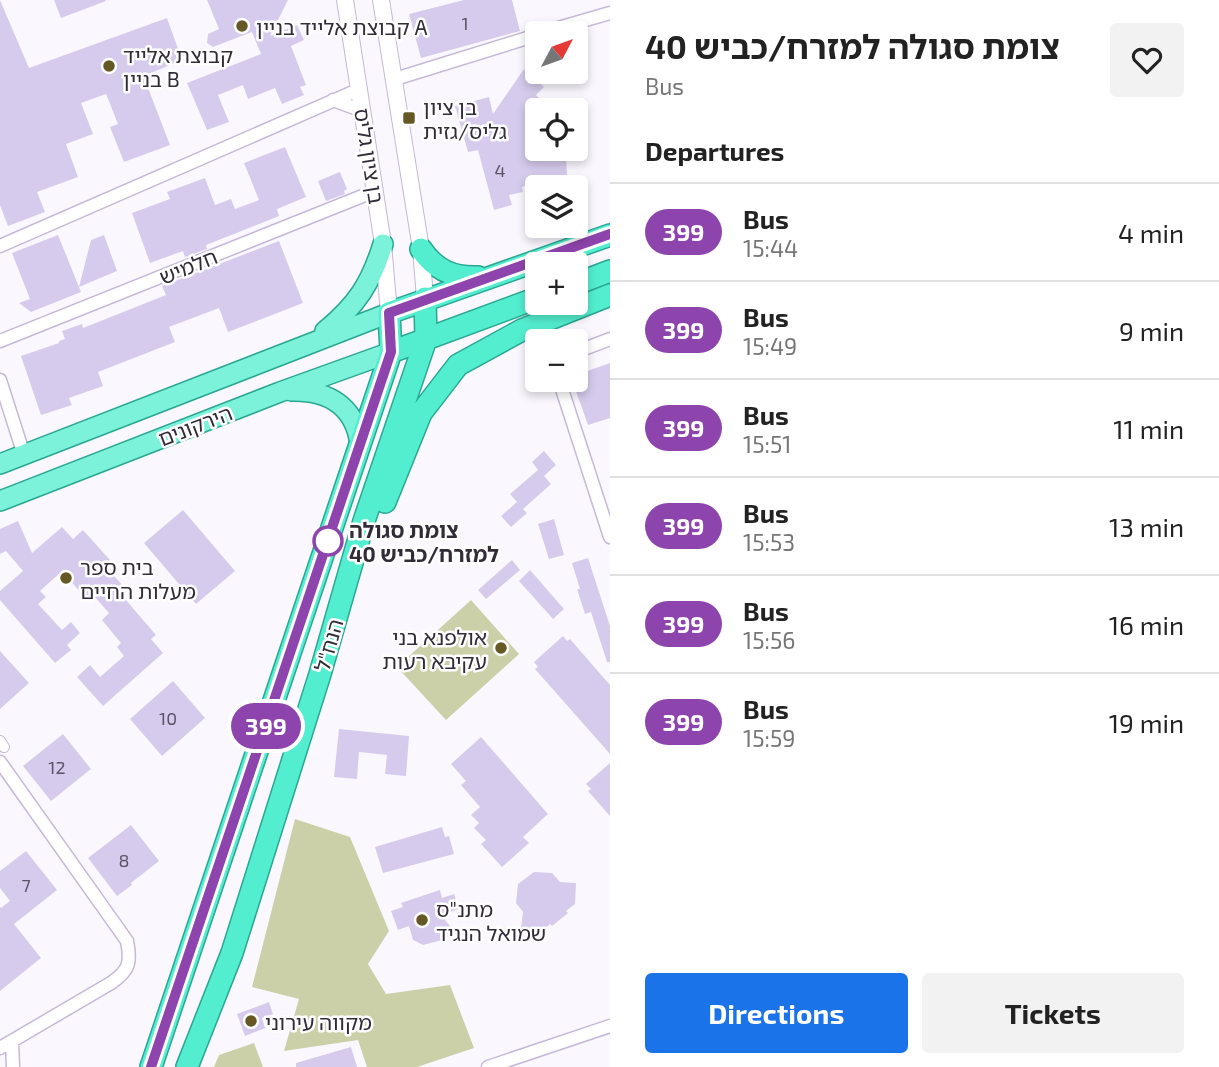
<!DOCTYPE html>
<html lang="en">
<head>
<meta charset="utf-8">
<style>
	body { margin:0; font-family:"Exo 2","Noto Sans Hebrew",sans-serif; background:#f2f2f2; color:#222; height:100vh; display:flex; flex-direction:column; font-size:26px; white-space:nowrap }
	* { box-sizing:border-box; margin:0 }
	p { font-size:23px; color:#767676 }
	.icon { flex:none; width:38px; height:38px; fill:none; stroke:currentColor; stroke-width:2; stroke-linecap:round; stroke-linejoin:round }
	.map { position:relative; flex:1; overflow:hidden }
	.side { display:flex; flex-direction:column; background:#fff; width:609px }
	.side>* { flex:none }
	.badge { padding:0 14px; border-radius:23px; font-size:24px; line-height:46px }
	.needle { width:46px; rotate:49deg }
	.tools { position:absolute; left:525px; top:21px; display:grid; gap:14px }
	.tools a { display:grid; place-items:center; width:63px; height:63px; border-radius:7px; background:#fff; box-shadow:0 4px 10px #0003; font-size:35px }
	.map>.badge { position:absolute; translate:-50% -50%; box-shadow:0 0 0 4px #fff }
	h2 { padding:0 35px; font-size:26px; line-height:63px }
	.round { display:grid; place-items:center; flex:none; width:74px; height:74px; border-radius:7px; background:#f2f2f2 }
	.overview { display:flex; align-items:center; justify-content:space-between; height:119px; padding:0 35px }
	h1 { font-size:33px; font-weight:700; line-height:52px }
	.cta { display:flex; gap:14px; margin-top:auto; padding:14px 35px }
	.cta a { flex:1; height:80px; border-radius:7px; background:#1a73e8; color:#fff; font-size:28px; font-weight:700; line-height:80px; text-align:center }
	.cta a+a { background:#f2f2f2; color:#222 }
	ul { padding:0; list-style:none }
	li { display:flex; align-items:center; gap:21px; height:98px; padding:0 35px; border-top:2px solid #e0e0e0 }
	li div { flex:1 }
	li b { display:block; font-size:26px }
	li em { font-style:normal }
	li .badge { min-width:77px; font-weight:700; text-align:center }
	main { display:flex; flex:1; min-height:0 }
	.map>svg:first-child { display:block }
	.green { fill:#ccd0a8 }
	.building { fill:#d6cbec }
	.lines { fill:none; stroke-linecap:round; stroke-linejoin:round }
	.pedestrian-casing { stroke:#c6b8d8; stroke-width:12 }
	.minor-casing { stroke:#c6b8d8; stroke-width:15 }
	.tertiary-casing { stroke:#c6b8d8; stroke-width:18 }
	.primary-casing { stroke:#2aa793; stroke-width:22 }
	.trunk-casing { stroke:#2aa793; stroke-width:24 }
	.pedestrian { stroke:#fff; stroke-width:10 }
	.minor { stroke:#fff; stroke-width:12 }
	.tertiary { stroke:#fff; stroke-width:16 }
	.primary { stroke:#7df2db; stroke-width:19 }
	.trunk { stroke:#52eecf; stroke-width:21 }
	.line-casing { stroke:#fff; stroke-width:16 }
	.line { stroke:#8e44ad; stroke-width:10 }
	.poi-dot { fill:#665825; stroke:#fff; stroke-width:2.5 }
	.stop-dot { fill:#fff; stroke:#8e44ad; stroke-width:3.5 }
	.labels { text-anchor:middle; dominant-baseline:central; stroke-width:5; stroke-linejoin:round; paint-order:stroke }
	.number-label { font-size:18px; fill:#5b5466 }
	.poi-label { font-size:21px; fill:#322c39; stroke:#fff; text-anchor:start }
	.street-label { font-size:21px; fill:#322c39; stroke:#fff }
	.stop-label { font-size:21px; font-weight:bold; fill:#322c39; stroke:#fff; text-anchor:start }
</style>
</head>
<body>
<main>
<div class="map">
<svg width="610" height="1067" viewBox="0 0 610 1067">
	<rect width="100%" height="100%" fill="#faf8fe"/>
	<path class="green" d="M471,600L519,654L446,720L397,667Z
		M295,819L350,837L389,931L368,964L386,994L450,985L474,1048L417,1067H367L358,1040L284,1051L299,999L252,987Z
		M254,1043L263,1067H214L219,1055Z"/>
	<path class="building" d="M0,0L29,68L167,18L182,60L151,73L153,77L145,80L170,145L124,162L110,127L118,124L106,94L81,103L93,134L66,144L78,177L37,192L45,212L8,226L0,205Z
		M54,0H105L106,1L61,18Z
		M207,0H288L270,36L297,25L304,40L291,46L306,85L300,87L304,95L282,104L275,88L248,99L243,85L218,95L229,122L207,130L187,83L261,54L252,32L213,47L207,43L208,34L219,29Z
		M464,0H512L520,31L421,58L409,14Z
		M524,69L544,87L536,95L551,110H537V149H566L567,178L564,187L538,182L522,187L523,192L509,195L512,205L494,210L478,150L468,152L455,106L489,97L493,114Z
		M285,147L306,197L277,209L279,216L206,245L207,249L185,257L183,251L150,263L132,213L170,199L167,192L205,178L215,205L231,199L235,209L259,200L244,163Z
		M340,172L347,189L344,191L345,194L326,201L318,181Z
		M58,235L79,287L91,240L104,235L117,271L79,287L81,292L31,312L19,303L30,299L12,253Z
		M279,241L303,303L228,332L219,308L169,327L175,342L98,372L103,386L69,398L72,405L41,415L21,356L59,343V341L65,339L62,331L82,324L83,328L166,295L162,286Z
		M610,363V418L588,425L572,380H576V375Z
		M544,451L556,465L544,476L551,484L523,509L527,513L511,527L501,516L517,502L510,494L538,470L532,462Z
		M183,510L235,571L196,604L144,543Z
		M554,519L564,555L549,559L538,524Z
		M18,521L32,553L62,527L73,539L83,530L110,560L104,565L124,587L119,592L156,635L151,639L163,653L103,706L77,677L90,665L100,677L124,656L117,647L121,643L102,620L109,613L94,596L88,601L62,571L40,591L46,597L38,604L62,630L71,622L80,633L67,645L71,650L55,663L0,600V591L23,571L6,551L0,554V529Z
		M588,558L610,626V662H607L591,612L585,614L577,589H580L572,563Z
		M512,560L520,570L486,599L478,590Z
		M530,570L564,609L553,619L519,581Z
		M563,636L567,641L570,639L610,685V754L535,669L538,667L534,662Z
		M0,651L29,683L0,709Z
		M173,681L205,718L162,756L130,719Z
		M339,729L409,736L406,776L385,774L387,755L359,752L357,779L334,777Z
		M63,734L91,769L51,801L23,766Z
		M481,737L548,814L523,837L529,843L502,867L481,844L486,840L474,828L479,823L471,815L480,807L461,785L466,781L451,764Z
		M610,763V816L588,791L591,789L586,784Z
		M131,825L159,861L131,883L132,885L117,896L88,858Z
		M442,827L445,837L449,836L454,854L383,873L375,847Z
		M26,851L57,890L14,924L41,958L0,991V907L1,908L10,901L0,888V871Z
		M534,872L552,873L560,882L576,883L575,904L566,911L568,913L552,926L550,924L542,931L521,928L523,912L516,903L518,884Z
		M440,890L442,898L454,894L459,909L447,913L448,916L445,920L451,927L446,939L423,945L413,940L409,926L398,930L391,911L403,907L401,903Z
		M269,1002L273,1014L262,1018L265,1028L245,1036L237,1014Z
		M351,1047L357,1067H296V1063Z"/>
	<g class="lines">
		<defs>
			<path id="pedestrian" d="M0,741L4,747"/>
			<path id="minor" d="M541,33L610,13
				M395,79L537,35
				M333,100L363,111
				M0,246L360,89
				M0,341L375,191
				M576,352L610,339
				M0,380L24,455
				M559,380L610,537
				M0,762L127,941C131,962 130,970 111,983L0,1048
				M12,1041L13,1067
				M488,1067L610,1026"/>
			<path id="tertiary" d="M345,0L383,244L389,313
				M381,0L421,249L425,298"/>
			<path id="primary" d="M325,331C357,305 371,283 383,244
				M291,391C328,390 355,406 360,444
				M0,464L389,313
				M0,501L280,392L391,352"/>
			<path id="trunk" d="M421,249C435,270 453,278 478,277
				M576,284L610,271
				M391,352L537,298
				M385,502L421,413L458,365L522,330L610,295
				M151,1067L391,352L389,313L610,235
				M187,1067L232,953L320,674L364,521L426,339L425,298"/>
		</defs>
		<use href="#pedestrian" class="pedestrian-casing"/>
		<use href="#minor" class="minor-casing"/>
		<use href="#tertiary" class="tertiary-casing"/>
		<use href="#primary" class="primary-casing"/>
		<use href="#trunk" class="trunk-casing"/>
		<use href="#pedestrian" class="pedestrian"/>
		<use href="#minor" class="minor"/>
		<use href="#tertiary" class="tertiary"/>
		<use href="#primary" class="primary"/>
		<use href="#trunk" class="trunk"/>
	</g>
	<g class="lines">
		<defs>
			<path id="line" d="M151,1067L391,352L389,313L610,234"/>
		</defs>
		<use href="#line" class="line-casing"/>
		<use href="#line" class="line"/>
	</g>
	<g class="poi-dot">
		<circle cx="242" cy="26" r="7"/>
		<circle cx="109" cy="66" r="7"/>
		<rect x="402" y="111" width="14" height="14" rx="3.5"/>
		<circle cx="66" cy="578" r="7"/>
		<circle cx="501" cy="648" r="7"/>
		<circle cx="422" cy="920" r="7"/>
		<circle cx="251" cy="1021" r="7"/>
	</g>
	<circle class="stop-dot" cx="328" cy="541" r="14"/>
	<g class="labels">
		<g class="number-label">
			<text x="465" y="23">1</text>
			<text x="500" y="170">4</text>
			<text x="168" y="718">10</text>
			<text x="57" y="767">12</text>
			<text x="124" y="860">8</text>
			<text x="26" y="885">7</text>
		</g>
		<g class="poi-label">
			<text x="256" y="26">קבוצת אלייד בניין A</text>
			<text x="123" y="54">קבוצת אלייד<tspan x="123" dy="24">בניין B</tspan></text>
			<text x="423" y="106">בן ציון<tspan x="423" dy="24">גליס/גזית</tspan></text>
			<text x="80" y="566">בית ספר<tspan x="80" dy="24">מעלות החיים</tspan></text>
			<text x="487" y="636" text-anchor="end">אולפנא בני<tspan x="487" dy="24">עקיבא רעות</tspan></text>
			<text x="436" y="908">מתנ"ס<tspan x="436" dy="24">שמואל הנגיד</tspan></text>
			<text x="265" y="1021">מקווה עירוני</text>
		</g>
		<g class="street-label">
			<text transform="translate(370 156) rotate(81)">בן ציון גליס</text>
			<text transform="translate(188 266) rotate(-22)">חלמיש</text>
			<text transform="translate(195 425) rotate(-21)">הירקונים</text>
			<text transform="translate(328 645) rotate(-74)">הנח"ל</text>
		</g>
		<g class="stop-label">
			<text x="349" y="529">צומת סגולה<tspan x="349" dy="24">למזרח/כביש 40</tspan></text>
		</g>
	</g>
</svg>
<div class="tools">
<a><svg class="needle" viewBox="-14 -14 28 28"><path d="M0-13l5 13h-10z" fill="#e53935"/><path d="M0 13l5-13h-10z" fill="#767676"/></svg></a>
<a><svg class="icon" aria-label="locate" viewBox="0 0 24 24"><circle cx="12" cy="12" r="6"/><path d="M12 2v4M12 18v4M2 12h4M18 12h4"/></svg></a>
<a><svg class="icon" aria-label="layers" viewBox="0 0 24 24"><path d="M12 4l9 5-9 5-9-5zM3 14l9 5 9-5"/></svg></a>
<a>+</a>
<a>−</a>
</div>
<b class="badge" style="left:266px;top:726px;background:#8e44ad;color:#fff">399</b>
</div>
<section class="side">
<div class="overview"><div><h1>צומת סגולה למזרח/כביש 40</h1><p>Bus</p></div><a class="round"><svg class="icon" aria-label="heart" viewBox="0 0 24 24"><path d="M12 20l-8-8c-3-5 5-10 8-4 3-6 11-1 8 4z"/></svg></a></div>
<h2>Departures</h2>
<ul>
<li><span class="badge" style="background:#8e44ad;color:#fff">399</span><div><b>Bus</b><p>15:44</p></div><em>4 min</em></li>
<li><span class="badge" style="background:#8e44ad;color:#fff">399</span><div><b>Bus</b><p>15:49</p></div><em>9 min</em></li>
<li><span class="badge" style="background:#8e44ad;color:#fff">399</span><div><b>Bus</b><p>15:51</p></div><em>11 min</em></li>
<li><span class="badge" style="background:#8e44ad;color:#fff">399</span><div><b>Bus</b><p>15:53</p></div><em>13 min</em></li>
<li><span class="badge" style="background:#8e44ad;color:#fff">399</span><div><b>Bus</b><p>15:56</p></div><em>16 min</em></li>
<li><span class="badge" style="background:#8e44ad;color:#fff">399</span><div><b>Bus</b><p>15:59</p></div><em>19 min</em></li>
</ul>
<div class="cta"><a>Directions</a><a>Tickets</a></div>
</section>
</main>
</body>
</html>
